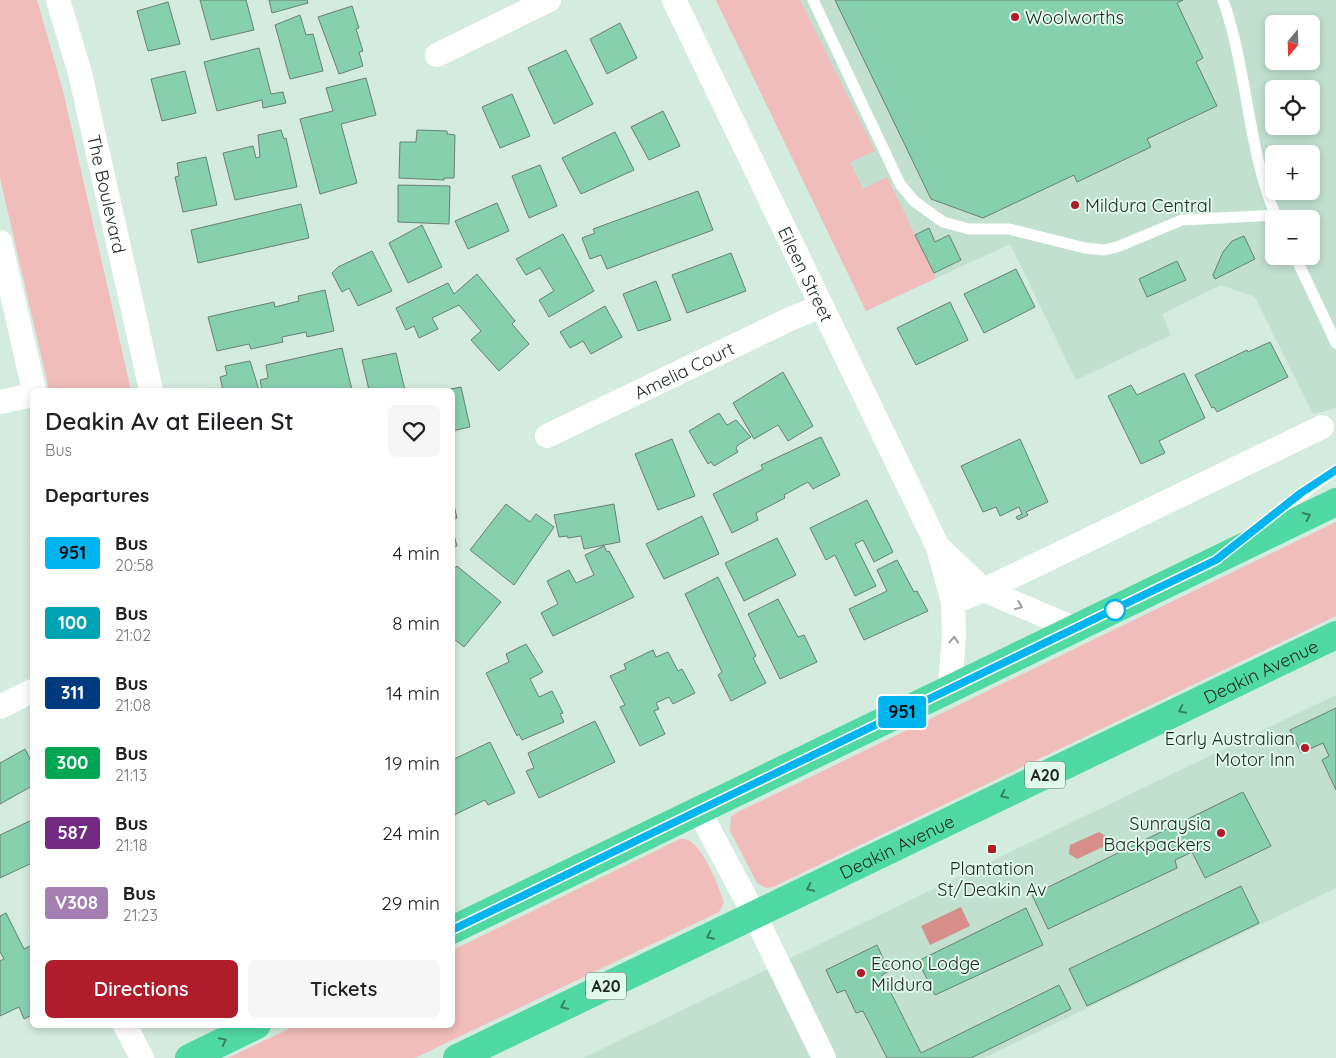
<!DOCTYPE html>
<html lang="en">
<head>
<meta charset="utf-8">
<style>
	body { margin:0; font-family:Quicksand,sans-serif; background:#f6f6f6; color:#202124; height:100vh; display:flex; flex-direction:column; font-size:19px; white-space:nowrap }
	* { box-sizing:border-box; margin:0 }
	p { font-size:16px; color:#757577 }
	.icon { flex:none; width:28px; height:28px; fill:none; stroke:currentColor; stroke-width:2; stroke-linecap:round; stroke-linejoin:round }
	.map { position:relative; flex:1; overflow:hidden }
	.details { position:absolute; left:30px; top:388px; width:425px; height:640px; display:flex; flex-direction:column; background:#fff; border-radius:8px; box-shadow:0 2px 8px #0003 }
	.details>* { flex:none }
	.badge { padding:0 10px; border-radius:4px; font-size:18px; line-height:32px }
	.needle { width:32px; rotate:199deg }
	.buttons { position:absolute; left:1265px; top:15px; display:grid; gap:10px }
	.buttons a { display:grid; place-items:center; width:55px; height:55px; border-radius:8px; background:#fff; box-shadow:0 2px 8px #0003; font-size:25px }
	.map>.badge { position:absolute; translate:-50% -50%; box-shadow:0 0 0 2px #fff }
	h2 { padding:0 15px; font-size:19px; line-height:45px }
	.round { display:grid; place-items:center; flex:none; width:52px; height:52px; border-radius:8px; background:#f6f6f6 }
	.summary { display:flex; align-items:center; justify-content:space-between; height:85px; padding:0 15px }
	h1 { font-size:24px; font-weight:600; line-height:38px }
	.action { display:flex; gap:10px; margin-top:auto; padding:10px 15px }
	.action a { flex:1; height:58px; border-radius:8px; background:#af1c2a; color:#fff; font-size:20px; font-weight:600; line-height:58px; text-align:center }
	.action a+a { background:#f6f6f6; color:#202124 }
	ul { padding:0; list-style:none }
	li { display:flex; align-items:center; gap:15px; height:70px; padding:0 15px }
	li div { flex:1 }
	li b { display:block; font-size:19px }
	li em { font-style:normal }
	li .badge { min-width:55px; font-weight:700; text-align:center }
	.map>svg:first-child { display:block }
	.built { fill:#c1e0d0; fill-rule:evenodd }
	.green { fill:#f0bdba }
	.water { fill:#d68f8b }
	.building { fill:#87d0ae; stroke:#6a7f75 }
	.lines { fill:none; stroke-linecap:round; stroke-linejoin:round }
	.lane { stroke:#fff; stroke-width:11 }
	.street { stroke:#fff; stroke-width:24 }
	.highway { stroke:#50d9a2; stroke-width:28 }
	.oneway { stroke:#388062 }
	.oneway2 { stroke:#9a9e9c }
	.line-casing { stroke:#fff; stroke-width:11 }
	.line { stroke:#00b5ef; stroke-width:8 }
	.poi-dot { fill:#af1c2a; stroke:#e1f9ec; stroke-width:2 }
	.stop-dot { fill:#fff; stroke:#00b5ef; stroke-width:2.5 }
	.labels { text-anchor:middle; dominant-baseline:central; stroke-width:4; stroke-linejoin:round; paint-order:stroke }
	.shield { fill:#e1f9ec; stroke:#59665f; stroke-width:1 }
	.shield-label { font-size:16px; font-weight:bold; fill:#1f2723 }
	.poi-label { font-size:18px; fill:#1f2723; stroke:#e1f9ec; text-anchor:start }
	.street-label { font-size:18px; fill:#1f2723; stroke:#e1f9ec }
</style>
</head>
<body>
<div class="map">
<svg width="1336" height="1058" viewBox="0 0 1336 1058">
	<rect width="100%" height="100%" fill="#d4ebdf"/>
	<path class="built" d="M716,0H1336V408L1313,414L1255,297L1221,285L1162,314L1171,335L1076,380L1010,244L866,311ZM1274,24H1311V61H1274ZM1274,89H1311V126H1274ZM1274,154H1311V191H1274ZM1274,219H1311V256H1274Z
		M1336,695V888L984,1058H583Z"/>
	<path class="green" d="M0,0H37L63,91L131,390H49L0,178Z
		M716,0H800L875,151L850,162L863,189L887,177L936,278L866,311Z
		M1336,522V616L773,887L766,888L757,883L730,831L731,817L736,813Z
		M680,839C700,835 718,886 724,902L719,912L415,1058H228L297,1025H452L453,950Z"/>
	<path class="water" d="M1099,832L1106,836L1105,846L1077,859L1069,854L1070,845Z
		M961,907L970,926L930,945L921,926Z"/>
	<path class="building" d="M200,0H246L254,30L211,40Z
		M269,0H307L308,3L272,13Z
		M835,0H1183L1177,3L1203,58L1196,62L1217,106L1147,139L1151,147L1077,182L1074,175L983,218L931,199Z
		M168,2L180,44L148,51L137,11Z
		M352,6L359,28L356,29L363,51L359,52L363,66L339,74L318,17Z
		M300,15L306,35L313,34L323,71L290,79L275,25Z
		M620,23L637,58L607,74L590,39Z
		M259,48L271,94L283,92L286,103L263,108L262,100L217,111L204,62Z
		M566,50L593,104L554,124L528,68Z
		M185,71L196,113L162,121L151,79Z
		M366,78L376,115L341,124L357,183L320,194L300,119L333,111L326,88Z
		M512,94L530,136L500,148L482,107Z
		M663,111L680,146L649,160L631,127Z
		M281,130L284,139L286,138L297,187L235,200L223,153L253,146L256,158L260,157L258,135Z
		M417,130L447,131V134L455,135L454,178H444V180L399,178L400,142H416Z
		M615,132L634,170L581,194L562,158Z
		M206,157L217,205L183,212L175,177L179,176L177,163Z
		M540,165L557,206L529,218L512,176Z
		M398,185L450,186L449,224L398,222Z
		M698,191L713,230L607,269L601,255L590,259L582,238L595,233L593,229Z
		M497,203L509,231L468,249L455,221Z
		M301,204L309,238L198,263L191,230Z
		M422,225L442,267L408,283L389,243Z
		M929,228L935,242L949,235L961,260L934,273L915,235Z
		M563,234L594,291L549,317L539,300L554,291L540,268L526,275L516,259Z
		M1244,236L1255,259L1215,279L1213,275L1223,252L1232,241Z
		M372,251L392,291L358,306L349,288L342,292L332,273L338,267Z
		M731,253L746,291L687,313L672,275Z
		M1177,261L1186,280L1147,297L1139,279Z
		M1016,269L1035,307L984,333L964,294Z
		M477,274L515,321L512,324L529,344L499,371L471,340L481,331L459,305L432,318L438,329L419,338L414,326L406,330L396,308L448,283L454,294Z
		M656,281L671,320L638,331L623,294Z
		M325,290L334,331L307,337L306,332L282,337L283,342L251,349L249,344L217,351L208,317L274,302L275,307L299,301L298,296Z
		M950,302L968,340L916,365L897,328Z
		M605,306L622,337L591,354L583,341L570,348L560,332Z
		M1270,342L1288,377L1217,412L1214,407L1212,408L1195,375L1247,350L1248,352Z
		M342,348L352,390H262L260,380L268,378L266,365Z
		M396,353L405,390H369L362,360Z
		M250,361L259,390H223L220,377L227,375L225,366Z
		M783,372L813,426L788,441L778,425L754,439L733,403Z
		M1184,373L1205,418L1159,441L1165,453L1141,464L1108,396L1131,385L1137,395Z
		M461,387L470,427L452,431V390H446Z
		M719,413L727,425L736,420L751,437L738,445L736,448L738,452L714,466L711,462L708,464L689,431Z
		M821,437L840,475L813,489L808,482L784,495L785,498L756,513L758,520L732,533L713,494L763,469L761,465Z
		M672,439L695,496L658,510L635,454Z
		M1020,439L1048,502L1026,512L1028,515L1018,520L1016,517L1022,514L1019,507L1000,516L996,507L983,512L961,466Z
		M452,497L457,518L452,520Z
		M867,500L893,552L874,562L863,540L855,544L876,586L855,596L835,555L826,560L810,528Z
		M506,504L530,522L536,514L554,527L514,585L470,550Z
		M614,504L620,542L584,549L581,536L568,538L567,536L559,537L554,515Z
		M702,516L719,554L664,579L646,544Z
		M452,528L457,546L452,547Z
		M777,538L796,575L744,601L725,563Z
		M604,546L607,552L609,551L634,597L553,636L541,613L558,604L547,581L569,570L576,583L594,575L585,555Z
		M897,560L914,592L917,591L928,611L864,640L849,609L887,591L877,570Z
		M457,566L501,602L464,647L454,639L452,642V572Z
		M718,577L756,656L753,658L766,683L731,701L718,675L722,672L685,594Z
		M778,599L798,637L804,635L817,662L780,679L748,614Z
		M526,644L543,672L530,679L539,697L552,691L563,713L560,714L564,722L522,740L519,734L517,736L486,673L509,662L506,654Z
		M653,650L656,657L668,652L678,671L682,669L695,693L673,704L669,697L656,703L659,709L654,711L665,734L640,746L620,707L625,705L610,676L626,669L624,664Z
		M1336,708V790L1322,760L1329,756L1323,743L1301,753L1290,730Z
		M595,721L615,762L539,798L526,771L534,768L528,753Z
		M490,742L515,793L488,805L485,800L452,816V760Z
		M25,749L32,763V786L0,804V763Z
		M1243,792L1271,846L1205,878L1192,852L1175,860L1177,868L1048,929L1032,895Z
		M32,820V863L0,878V835Z
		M1241,886L1259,923L1087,1006L1069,969Z
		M1026,908L1043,945L935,995L918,961Z
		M6,913L24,949L32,945V1015L24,1019L19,1007L0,1016V961L4,959L0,952V916Z
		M877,945L889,971L882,975L921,1053L1059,985L1071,1009L971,1058H887L863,1011L856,1013L845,990L837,993L826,970Z"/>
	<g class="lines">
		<path class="lane" d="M813,0L900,184L914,201L943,222L969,229H1009L1085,248L1104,250L1117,247L1182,220L1276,215
			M1223,0C1248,71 1247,149 1277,219
			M1295,256L1336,343
			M1255,529L1336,470"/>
		<g class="street">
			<path id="s1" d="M58,0L80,73L151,390"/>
			<path id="s2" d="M674,0L938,547L953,602L954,635L950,689"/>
			<path d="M437,55L549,0"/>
			<path d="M0,242L34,390"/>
			<path d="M0,402L32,395"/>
			<path id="s3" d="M547,436L790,319L822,306"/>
			<path d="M938,547L984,590L1076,629"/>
			<path d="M953,602L984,590L1322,427"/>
			<path d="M0,707L32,691"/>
			<path d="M699,811L754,914L824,1058"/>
			<path d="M125,1025L142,1058"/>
		</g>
		<g class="highway">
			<path d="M452,930L1336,502"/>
			<path d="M189,1058L257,1025"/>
			<path id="s4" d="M457,1058L1336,635"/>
		</g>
	</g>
	<defs><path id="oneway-chevron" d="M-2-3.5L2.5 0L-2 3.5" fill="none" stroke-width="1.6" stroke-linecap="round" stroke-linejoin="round" transform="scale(1.25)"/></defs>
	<g class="oneway">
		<use href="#oneway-chevron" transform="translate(1307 516) rotate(-25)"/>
		<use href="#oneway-chevron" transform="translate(1182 710) rotate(154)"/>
		<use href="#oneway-chevron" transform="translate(1004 795) rotate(154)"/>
		<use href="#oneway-chevron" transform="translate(810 888) rotate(154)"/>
		<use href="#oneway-chevron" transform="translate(710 936) rotate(154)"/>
		<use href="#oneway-chevron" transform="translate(564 1006) rotate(154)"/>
		<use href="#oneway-chevron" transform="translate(223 1041) rotate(-26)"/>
	</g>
	<g class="oneway2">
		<use href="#oneway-chevron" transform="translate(1019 606) rotate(23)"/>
		<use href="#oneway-chevron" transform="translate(954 640) rotate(-87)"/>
	</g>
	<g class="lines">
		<defs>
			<path id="line" d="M452,930L1216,560L1301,493L1336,470"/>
		</defs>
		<use href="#line" class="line-casing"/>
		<use href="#line" class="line"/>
	</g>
	<g class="poi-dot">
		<circle cx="1015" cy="17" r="5"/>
		<circle cx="1075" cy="205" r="5"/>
		<circle cx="1305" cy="748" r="5"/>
		<circle cx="1221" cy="833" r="5"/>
		<rect x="987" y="844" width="10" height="10" rx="2.5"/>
		<circle cx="861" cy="973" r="5"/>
	</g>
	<circle class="stop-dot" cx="1115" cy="610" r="10"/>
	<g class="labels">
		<g class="shield">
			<rect x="1025" y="761.5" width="40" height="27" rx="4"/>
			<rect x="586" y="972.5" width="40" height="27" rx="4"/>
		</g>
		<g class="shield-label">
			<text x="1045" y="775">A20</text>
			<text x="606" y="986">A20</text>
		</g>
		<g class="poi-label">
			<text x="1025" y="17">Woolworths</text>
			<text x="1085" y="205">Mildura Central</text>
			<text x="1295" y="738" text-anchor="end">Early Australian<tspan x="1295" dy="21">Motor Inn</tspan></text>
			<text x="1211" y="823" text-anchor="end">Sunraysia<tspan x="1211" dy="21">Backpackers</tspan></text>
			<text x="992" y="868" text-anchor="middle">Plantation<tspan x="992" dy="21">St/Deakin Av</tspan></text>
			<text x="871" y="963">Econo Lodge<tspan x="871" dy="21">Mildura</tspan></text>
		</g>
		<g class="street-label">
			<text stroke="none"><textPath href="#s1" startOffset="200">The Boulevard</textPath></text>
			<text stroke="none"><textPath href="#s2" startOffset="304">Eileen Street</textPath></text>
			<text stroke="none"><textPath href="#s3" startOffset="152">Amelia Court</textPath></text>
			<text stroke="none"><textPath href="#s4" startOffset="892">Deakin Avenue</textPath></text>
			<text stroke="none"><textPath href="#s4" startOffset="488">Deakin Avenue</textPath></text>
		</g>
	</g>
</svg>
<div class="buttons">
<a><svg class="needle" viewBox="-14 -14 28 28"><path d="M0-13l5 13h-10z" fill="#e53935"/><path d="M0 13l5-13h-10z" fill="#757577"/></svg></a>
<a><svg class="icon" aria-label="locate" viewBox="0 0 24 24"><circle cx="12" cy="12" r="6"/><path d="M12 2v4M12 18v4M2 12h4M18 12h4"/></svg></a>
<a>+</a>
<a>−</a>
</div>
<b class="badge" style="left:902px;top:712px;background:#00b5ef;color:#111">951</b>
<section class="details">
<div class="summary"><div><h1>Deakin Av at Eileen St</h1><p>Bus</p></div><a class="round"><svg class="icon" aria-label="heart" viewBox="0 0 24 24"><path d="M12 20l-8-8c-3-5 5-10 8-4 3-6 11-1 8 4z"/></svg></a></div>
<h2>Departures</h2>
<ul>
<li><span class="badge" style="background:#00b5ef;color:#111">951</span><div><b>Bus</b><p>20:58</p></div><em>4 min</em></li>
<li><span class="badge" style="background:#00a3b4;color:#fff">100</span><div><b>Bus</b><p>21:02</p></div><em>8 min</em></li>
<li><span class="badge" style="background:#003b80;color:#fff">311</span><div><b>Bus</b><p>21:08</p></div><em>14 min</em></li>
<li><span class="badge" style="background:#00a651;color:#fff">300</span><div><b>Bus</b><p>21:13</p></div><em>19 min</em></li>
<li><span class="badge" style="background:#732a82;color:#fff">587</span><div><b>Bus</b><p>21:18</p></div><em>24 min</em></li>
<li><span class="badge" style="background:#a57fb2;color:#fff">V308</span><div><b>Bus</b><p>21:23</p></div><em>29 min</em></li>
</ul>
<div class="action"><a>Directions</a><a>Tickets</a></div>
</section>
</div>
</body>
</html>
